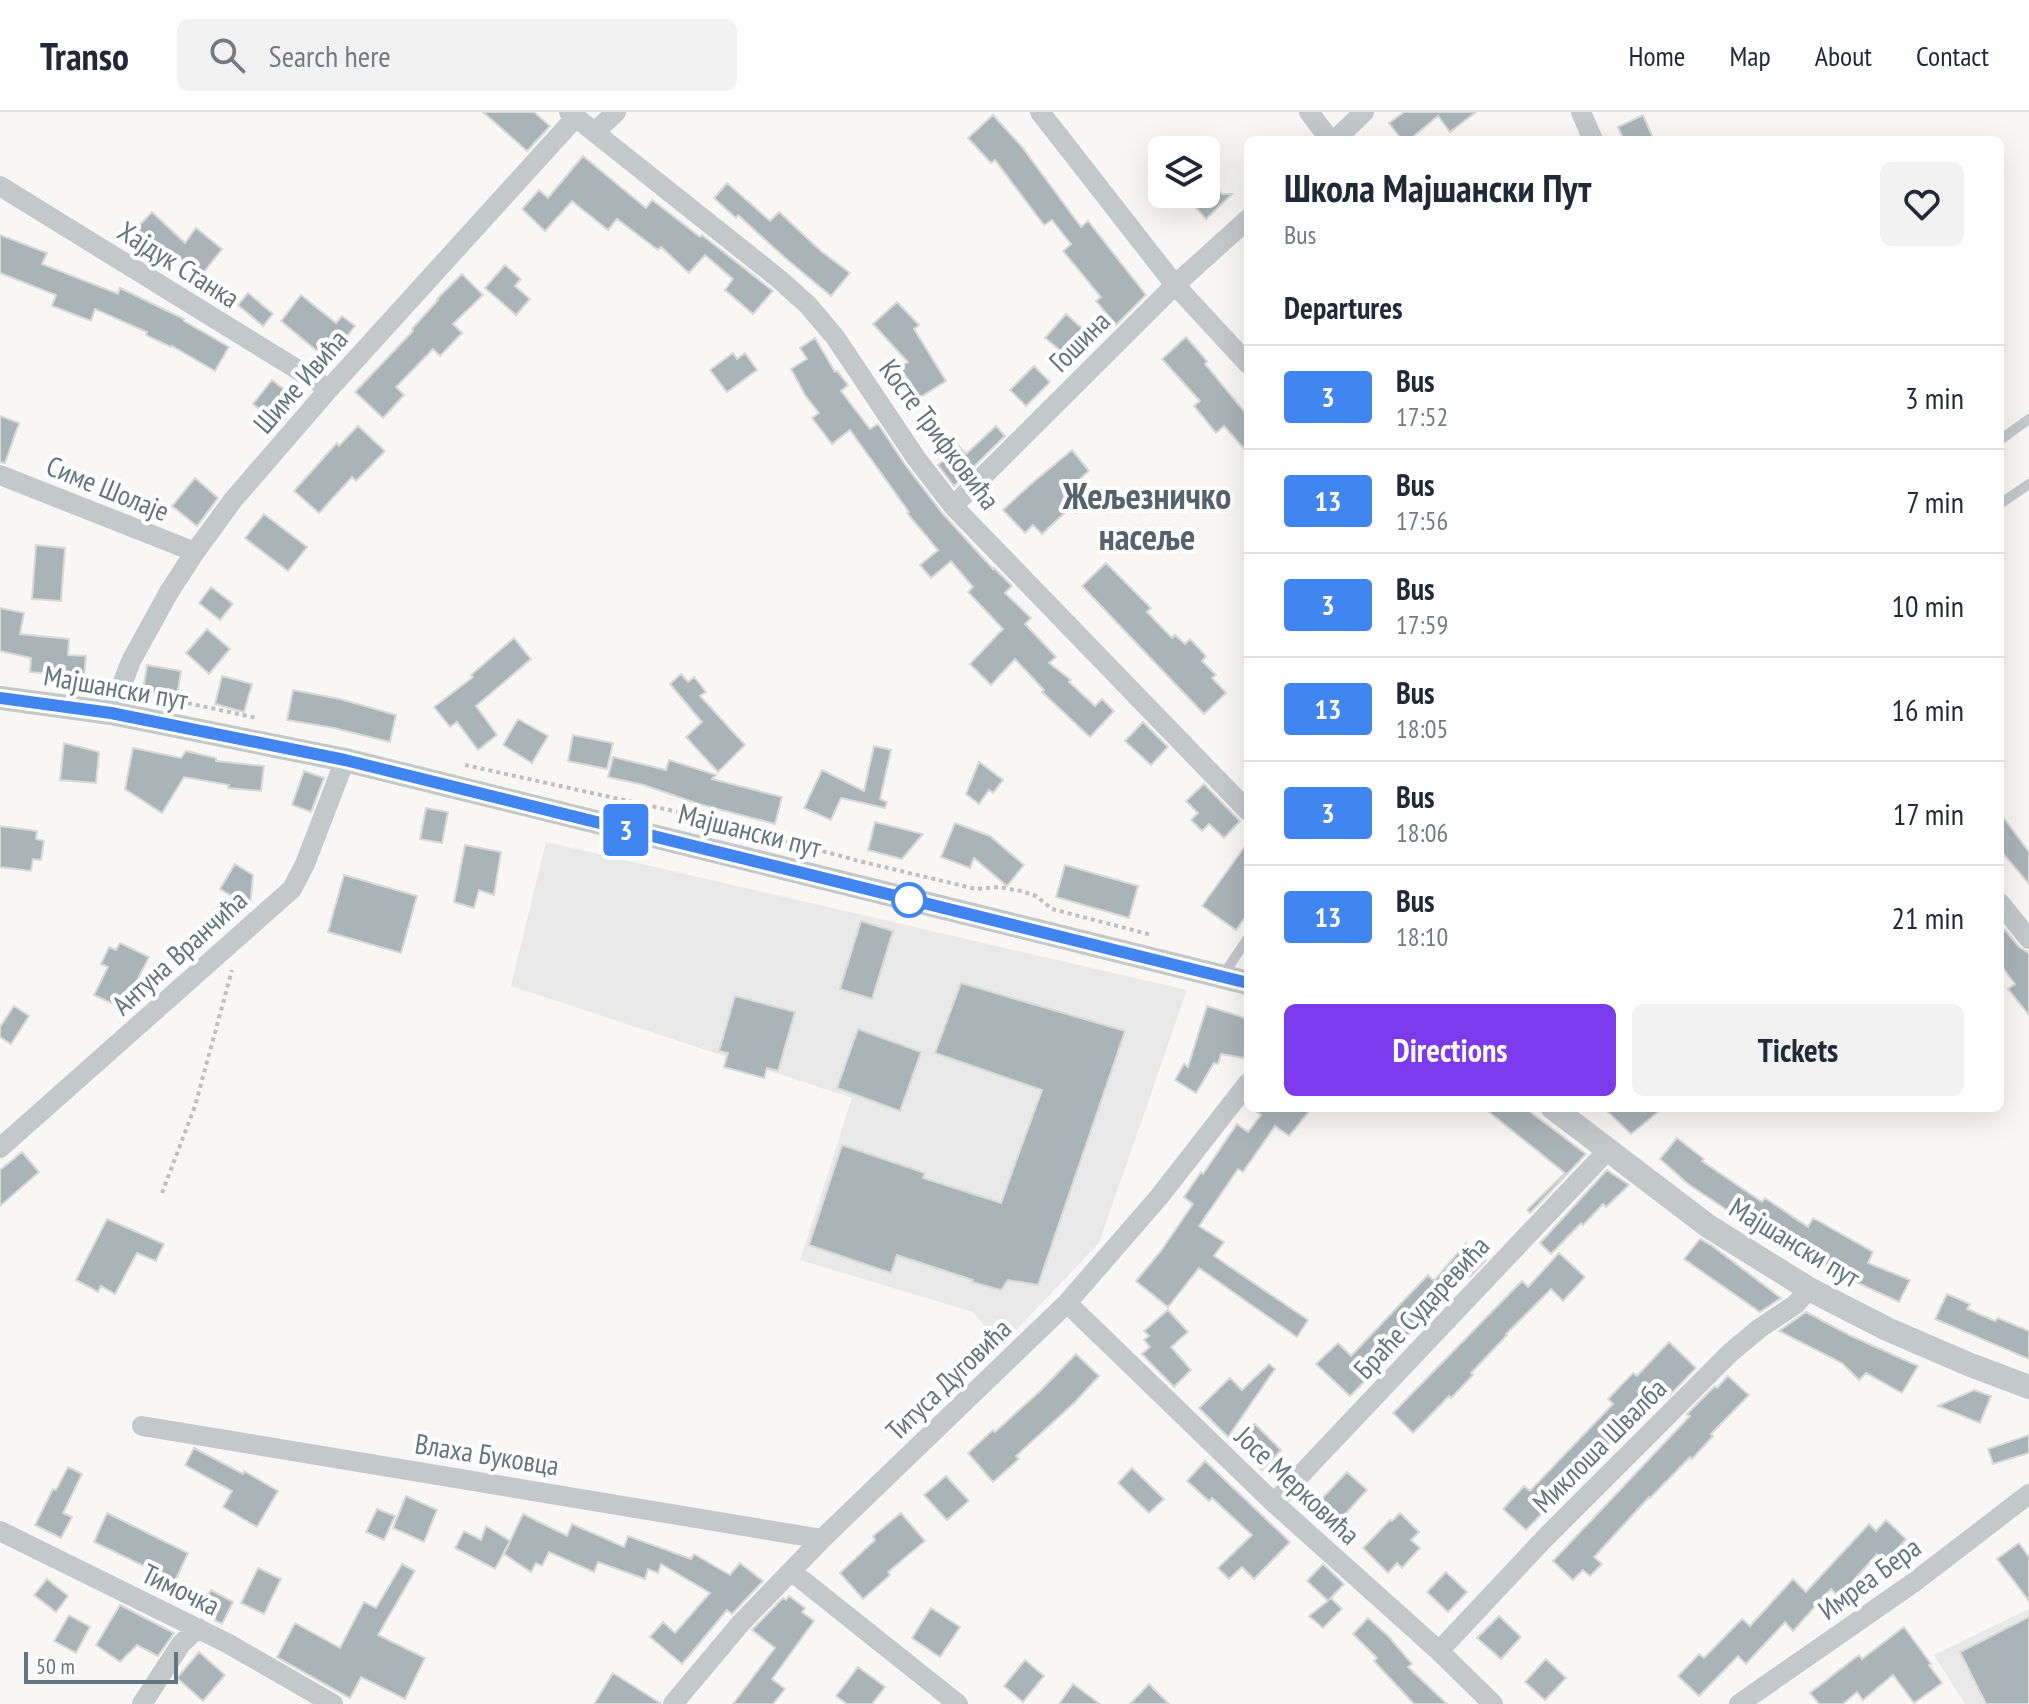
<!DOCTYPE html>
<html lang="en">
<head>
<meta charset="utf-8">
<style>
	body { margin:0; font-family:"PT Sans Narrow",sans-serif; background:#f2f2f3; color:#1f2937; height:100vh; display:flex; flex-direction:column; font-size:30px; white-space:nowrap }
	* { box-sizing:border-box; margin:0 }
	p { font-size:26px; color:#747a83 }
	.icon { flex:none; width:44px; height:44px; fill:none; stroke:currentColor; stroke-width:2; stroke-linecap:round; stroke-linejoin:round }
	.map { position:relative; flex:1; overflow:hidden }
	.panel { position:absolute; left:1244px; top:24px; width:760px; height:976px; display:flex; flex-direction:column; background:#fff; border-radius:12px; box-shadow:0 8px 32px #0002 }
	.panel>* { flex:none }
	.badge { padding:0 16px; border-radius:6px; font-size:28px; line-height:52px }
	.controls { position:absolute; left:1148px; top:24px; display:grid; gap:16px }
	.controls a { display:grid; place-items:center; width:72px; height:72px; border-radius:12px; background:#fff; box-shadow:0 8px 32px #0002; font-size:40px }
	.scale { position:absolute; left:24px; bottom:20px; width:154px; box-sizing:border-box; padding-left:8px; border:4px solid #627681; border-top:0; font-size:22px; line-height:28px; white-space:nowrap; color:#627681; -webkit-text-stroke:6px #fff; paint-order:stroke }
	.map>.badge { position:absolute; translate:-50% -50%; box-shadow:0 0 0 4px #fff }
	h2 { padding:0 40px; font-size:30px; line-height:72px }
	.round { display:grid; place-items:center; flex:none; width:84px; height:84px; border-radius:12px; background:#f2f2f3 }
	.overview { display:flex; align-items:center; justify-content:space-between; height:136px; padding:0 40px }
	h1 { font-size:38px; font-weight:700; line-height:60px }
	.primary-button { display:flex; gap:16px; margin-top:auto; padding:16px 40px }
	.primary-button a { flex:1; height:92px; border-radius:12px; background:#7c3aed; color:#fff; font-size:32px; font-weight:700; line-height:92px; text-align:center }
	.primary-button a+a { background:#f2f2f3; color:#1f2937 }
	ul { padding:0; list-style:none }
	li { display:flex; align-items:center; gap:24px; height:104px; padding:0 40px; border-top:2px solid #e0e1e3 }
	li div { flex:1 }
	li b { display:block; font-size:30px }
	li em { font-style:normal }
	li .badge { min-width:88px; font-weight:700; text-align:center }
	header { display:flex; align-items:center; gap:48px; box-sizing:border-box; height:112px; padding:0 40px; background:#fff; border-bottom:2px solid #e0e1e3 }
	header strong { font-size:38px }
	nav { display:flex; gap:44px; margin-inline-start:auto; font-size:28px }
	.search { width:560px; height:72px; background:#f2f2f3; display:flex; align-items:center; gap:20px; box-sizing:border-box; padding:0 28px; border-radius:12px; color:#747a83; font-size:30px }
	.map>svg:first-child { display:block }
	.built { fill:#e8e9e8 }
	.building { fill:#a9b4b8; stroke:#d9d9d7; stroke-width:2 }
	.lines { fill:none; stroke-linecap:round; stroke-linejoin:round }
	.path { stroke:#bdc0c2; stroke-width:4; stroke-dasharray:4 4; stroke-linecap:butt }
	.service { stroke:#c3c8cb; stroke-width:10 }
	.minor { stroke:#c3c8cb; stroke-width:20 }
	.tertiary { stroke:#c3c8cb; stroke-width:24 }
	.line-casing { stroke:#fff; stroke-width:18 }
	.line { stroke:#4186f0; stroke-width:12 }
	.stop-dot { fill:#fff; stroke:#4186f0; stroke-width:4 }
	.labels { text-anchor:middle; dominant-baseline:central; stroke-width:8; stroke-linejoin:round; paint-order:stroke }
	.street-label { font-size:28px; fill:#627681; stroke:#fff }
	.district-label { font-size:36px; font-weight:bold; fill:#54636c; stroke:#fff }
</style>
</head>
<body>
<header>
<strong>Transo</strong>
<div class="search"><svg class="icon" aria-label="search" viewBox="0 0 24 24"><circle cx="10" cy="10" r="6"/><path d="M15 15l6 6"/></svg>Search here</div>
<nav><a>Home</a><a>Map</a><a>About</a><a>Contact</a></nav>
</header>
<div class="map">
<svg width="2029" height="1592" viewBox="0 0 2029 1592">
	<rect width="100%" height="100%" fill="#f8f7f5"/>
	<path class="built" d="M546,730L1187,878L1099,1131L1001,1234L973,1200L800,1148L852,986L511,874Z
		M2029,1497V1592H1965L1934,1543Z"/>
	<path class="building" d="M483,0H534L550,14L527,39Z
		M1404,0H1476L1450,20L1438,4L1409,28H1402L1389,11Z
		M993,3L1022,35L1081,115L1088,109L1146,183L1116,213L1096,189L1101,185L1063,139L1071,132L1052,108L1044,113L995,48L991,51L968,26Z
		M1643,3L1654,28H1624L1618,15Z
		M583,44L646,96L652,88L700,125L702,123L773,179L753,202L725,178L733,167L705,143L689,161L661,135L658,138L617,107L608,118L572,89L545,119L522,97L539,78L548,86Z
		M1206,65L1222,82H1232L1206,107L1183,82H1206Z
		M727,71L770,109L779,100L822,140L850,161L831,184L783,144L738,103L736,106L714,86Z
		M152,100L185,131L196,116L222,137L200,165L163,136L158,141L134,119Z
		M0,123L47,141L42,152L118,182L120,176L184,207V209L229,235L215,259L172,234L171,235L146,223L147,220L95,197L91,209L52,194L56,183L0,161Z
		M505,153L521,167L515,174L530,187L516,203L485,176Z
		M462,162L483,183L453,212L462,221L440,244L433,237L396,275L404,283L383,306L355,280L413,219L412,217L438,188L437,187Z
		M248,181L273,202L263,214L238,193Z
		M301,183L336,211L342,204L355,214L328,248L281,209Z
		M897,190L919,213L914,217L946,269L919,286L900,255L908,250L873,212Z
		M1066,202L1091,224L1072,248L1045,226Z
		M1186,225L1207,249L1205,252L1248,304V341L1224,314L1216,321L1194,294L1200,289L1162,247Z
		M815,226L835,260L837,259L848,273L841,279L870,317L878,312L906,354L943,402L993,457L994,456L1012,474L1005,481L1031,506L1025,512L1056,545L1049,551L1071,568L1069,570L1095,594L1102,587L1114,599L1090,625L1042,580L1044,578L1015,547L991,573L970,552L1003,517L968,480L973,475L951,449L931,466L920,453L938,438L907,401L909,400L850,318L832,332L812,306L819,301L805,283L791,257L807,247L800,236Z
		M733,241L737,247L745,241L757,258L727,280L710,258Z
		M1034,254L1050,270L1026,294L1010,278Z
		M272,268L299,289L280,313L253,292Z
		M0,304L19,311L5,351L0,350Z
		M358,314L385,339L356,369L352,365L319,401L294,379L337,331L339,334Z
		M996,314L1005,324L954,374L938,353L959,334L966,342Z
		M1072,338L1089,359L1074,372L1090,390L1076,401L1071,395L1042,422L1033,413L1025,421L1003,398L1031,372Z
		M195,366L218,386L197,414L172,394Z
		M264,402L307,435L288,459L245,426Z
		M36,433L65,436L61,489L32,487Z
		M1106,451L1151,496L1147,500L1172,526L1175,523L1185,532L1190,527L1206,544L1202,549L1216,563L1212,566L1226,581L1204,602L1082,474Z
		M211,475L233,492L220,508L199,491Z
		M0,496L24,501L20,522L69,527L68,543L86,544L84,565L30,560L31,546L0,539Z
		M207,517L230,537L209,562L186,541Z
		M514,526L531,547L476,594L497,623L478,638L457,610L450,615L434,595L473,565L471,563Z
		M147,553L181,559L177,584L143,579Z
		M681,562L688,570L694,565L706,580L700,584L745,633L718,660L686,625L702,610L670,572Z
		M222,564L252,572L244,600L215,592Z
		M293,578L340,587L396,603L390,630L334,616L287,608Z
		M518,607L548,624L532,651L503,633Z
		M1143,610L1168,635L1151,653L1125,629Z
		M573,623L613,631L607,657L568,649Z
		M64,631L99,640L96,671L60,668Z
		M874,634L891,638L880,687L887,690L885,696L841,686L831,708L804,696L822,658L864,679Z
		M133,636L181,646L186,639L216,646V649L264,654L261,679L228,676L229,673L184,665L162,701L125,677Z
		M613,645L666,658L669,648L716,663L712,667L782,685L775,712L699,692L644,673L608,665Z
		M979,650L1003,668L993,681L989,678L979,692L966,682Z
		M304,659L324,666L311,700L292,693Z
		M1204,672L1240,709L1224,726L1209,712L1202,719L1191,708L1198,701L1186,689Z
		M426,696L448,700L442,731L420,727Z
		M2000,701L2029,740V772L2000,738Z
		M875,710L923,722L902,747L868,738Z
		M955,711L990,724L1024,753L1007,774L974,746L970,756L941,745Z
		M0,714L37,719L36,727L44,729L41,748L33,747L31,759L0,755Z
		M1248,730V801L1236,818L1202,794Z
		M465,733L501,740L494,783L479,778L474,796L454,790Z
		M235,752L253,763L250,795L220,777Z
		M1065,753L1138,774L1129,806L1056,785Z
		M344,763L417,784L401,841L328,820Z
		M861,809L893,819L872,887L840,877Z
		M2005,818L2019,835L2029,841V903L2008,877L2015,872L2000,852V822Z
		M120,831L149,845L127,888L117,883L113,892L94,883L108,855L101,852L109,835L116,838Z
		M961,871L1125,919L1038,1173L1008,1168L1001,1178L972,1170L973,1168L897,1143L891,1161L809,1133L842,1033L925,1061L923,1066L1001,1091L1042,978L935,941Z
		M735,884L795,900L778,959L767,956L764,966L724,955L728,941L719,939Z
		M14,894L29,904L11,932L0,925V915Z
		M1207,894L1248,907V927L1244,946L1221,942L1218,952L1214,951L1196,981L1175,968L1184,952L1188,955Z
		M858,917L921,940L900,999L837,976Z
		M1251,996H1312L1289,1024L1275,1014L1243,1060L1238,1057L1199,1114L1224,1130L1214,1144L1308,1208L1297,1225L1199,1156L1168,1195L1136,1169L1161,1139L1193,1092L1184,1085L1201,1060L1203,1062L1237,1012L1248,1020L1261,1003Z
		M1484,996H1525L1586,1042L1530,1101L1527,1098L1565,1061Z
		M1604,996H1663L1631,1022Z
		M1677,1026L1704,1047L1702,1049L1762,1090L1765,1086L1808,1115L1813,1106L1873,1140L1868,1151L1910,1168L1899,1190L1860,1172L1786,1131L1734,1095L1730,1100L1688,1072L1660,1047Z
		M22,1040L39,1060L0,1094V1058Z
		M1607,1058L1629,1073L1606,1095L1603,1092L1583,1113L1581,1111L1551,1142L1540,1131Z
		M107,1107L164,1132L156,1149L137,1141L115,1182L101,1174L98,1180L76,1168Z
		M1700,1127L1711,1133L1781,1186L1760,1200L1684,1147Z
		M1466,1131L1486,1148L1470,1165L1467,1163L1370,1262L1371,1263L1350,1284L1316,1252L1338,1231L1351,1244L1428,1163L1434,1169Z
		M1559,1141L1585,1165L1563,1189L1551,1177L1506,1222L1507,1223L1471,1261L1473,1263L1451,1286L1449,1284L1413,1321L1393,1301L1522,1169L1528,1175Z
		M1947,1182L1970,1192L1967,1197L1995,1209L1998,1206L2029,1219V1247L1935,1207Z
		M1168,1198L1188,1220L1171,1235L1191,1258L1174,1275L1142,1242L1150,1235L1144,1228L1149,1224L1144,1219Z
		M1806,1200L1849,1223L1918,1254L1902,1281L1866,1261L1859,1268L1842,1251L1779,1219Z
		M1669,1230L1696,1256L1669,1284L1662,1278L1526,1418L1503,1397L1524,1374L1530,1379L1613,1292L1608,1287L1633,1261L1637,1264Z
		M1076,1242L1099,1264L1075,1290L1016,1344L1019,1347L993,1370L968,1341L993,1318L995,1320L1040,1279Z
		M1269,1252L1275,1257L1228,1325L1199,1296L1230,1266L1242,1278Z
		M1728,1264L1749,1283L1711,1322L1713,1324L1692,1347L1690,1345L1650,1386L1649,1385L1594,1445L1602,1452L1590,1464L1583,1458L1573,1468L1553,1449L1690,1304L1687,1302L1715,1274L1717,1276Z
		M1974,1278L1991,1284L1980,1311L1938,1294Z
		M1255,1312L1281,1338L1262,1358L1235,1331Z
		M2029,1323V1341L1993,1352L1988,1337Z
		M194,1336L243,1362L244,1359L278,1379L257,1415L223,1395L232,1379L185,1353Z
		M1205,1349L1290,1430L1254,1467L1242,1455L1229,1467L1218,1456L1252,1423L1212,1386L1209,1389L1187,1369Z
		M68,1355L82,1362L63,1401L72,1405L61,1426L35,1413L53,1377L56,1378Z
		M1132,1356L1164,1387L1149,1401L1118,1371Z
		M1347,1360L1367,1378L1336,1412L1316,1393Z
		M946,1364L969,1389L947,1408L924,1383Z
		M406,1384L437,1398L424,1430L393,1416Z
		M377,1397L395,1404L384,1428L366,1420Z
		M107,1401L188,1441L175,1469L94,1430Z
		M901,1401L925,1429L888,1460L890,1463L863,1487L840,1461L875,1428L873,1424Z
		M1400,1401L1419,1420L1411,1428L1420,1436L1402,1456L1397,1451L1388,1461L1363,1436L1390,1408L1392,1409Z
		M523,1402L567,1424L572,1412L624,1435L628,1424L691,1447L694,1442L730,1463L740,1451L763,1469L732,1502L727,1498L682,1552L650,1525L663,1510L675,1521L710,1481L661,1452L658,1461L648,1457L645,1467L598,1450L594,1460L549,1440L542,1454L536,1451L531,1460L504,1442Z
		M1886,1408L1906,1427L1886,1450L1877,1442L1839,1485L1831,1477L1793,1519L1785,1510L1746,1552L1738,1544L1699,1584L1678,1564L1699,1542L1704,1546L1742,1507L1750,1514L1793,1467L1806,1480L1869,1412L1876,1419Z
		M486,1414L510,1429L495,1457L455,1436L464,1419L481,1428Z
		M2019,1431L2029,1445V1489L1997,1447Z
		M402,1452L415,1459L378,1523L425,1546L405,1587L361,1565L350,1586L277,1545L295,1511L340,1536L364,1490L376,1496Z
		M1323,1452L1344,1472L1329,1488L1331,1486L1342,1497L1323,1516L1309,1504L1328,1489L1307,1469Z
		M258,1456L281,1467L264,1502L241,1491Z
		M1446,1460L1467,1480L1448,1500L1427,1480Z
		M47,1467L68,1484L56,1500L34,1483Z
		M211,1478L233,1490L222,1512L199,1500Z
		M789,1484L805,1496L802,1500L814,1509L772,1567L785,1577L773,1592H733L775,1536L752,1518L783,1486L786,1488Z
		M120,1493L174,1521L158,1544L137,1533L120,1550L96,1533Z
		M931,1496L960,1515L940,1545L912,1526Z
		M69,1503L90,1515L76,1541L54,1529Z
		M1499,1504L1521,1525L1501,1547L1477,1526Z
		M2029,1505V1592H1986L1960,1540Z
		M1368,1506L1389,1525L1412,1552L1408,1555L1447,1592H1414L1374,1549L1377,1546L1353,1522Z
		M1904,1515L1931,1552L1929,1553L1942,1571L1914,1591L1893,1563L1863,1588L1857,1580L1843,1592H1819L1810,1581L1859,1543L1862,1547Z
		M199,1540L225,1563L203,1589L177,1566Z
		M1546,1547L1566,1566L1545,1588L1525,1570Z
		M1025,1548L1044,1564L1023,1590L1004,1574Z
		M858,1555L885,1575L872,1592H847L836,1584Z
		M613,1561L660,1591V1592H594Z
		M1073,1572L1100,1592H1059Z
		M1149,1572L1169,1592H1130Z"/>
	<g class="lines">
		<path class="path" d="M141,581L257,606
			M465,653L678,700L859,749L976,777L999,775L1021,779L1036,784L1052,797L1152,823
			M162,1081L195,994L232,858"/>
		<path class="service" d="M2000,328L2029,307
			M2000,392L2029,372
			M1223,863L1248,826"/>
		<path class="minor" d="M569,0L779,167L808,193L835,225L916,346L953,394L1248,699
			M1040,0L1175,173L1248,252
			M1309,0L1330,28
			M1581,0L1593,28
			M595,20L616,0
			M1335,28L1364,0
			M0,74L329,277
			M0,363L195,440
			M953,394L1175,173L1248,107
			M111,601L131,549L169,480L195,440L233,388L329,277L576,5
			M2000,791L2029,827
			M0,1036L292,777L305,752L345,648
			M1067,1191L1274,1391L1439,1539L1493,1592
			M142,1314L822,1427
			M1274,1391L1608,1038
			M0,1419L227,1531L333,1592
			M791,1459L958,1592
			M1439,1539L1545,1426L1731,1240L1760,1216L1796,1192L1809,1177
			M142,1592L181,1532L198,1516
			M673,1592L741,1511L822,1427L1067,1191L1159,1085L1248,971
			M1739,1592L1913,1471L2029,1382"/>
		<path class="tertiary" d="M0,586L111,601L345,648L1248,871
			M1553,996L1708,1114L1809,1177L1887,1217L1968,1252L2029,1275"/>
	</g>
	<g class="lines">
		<defs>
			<path id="line" d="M0,586L111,601L345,648L1248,871"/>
		</defs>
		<use href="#line" class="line-casing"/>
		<use href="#line" class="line"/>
	</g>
	<circle class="stop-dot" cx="909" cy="788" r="16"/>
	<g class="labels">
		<g class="street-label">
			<text transform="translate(179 152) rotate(32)">Хајдук Станка</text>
			<text transform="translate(1079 229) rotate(-45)">Гошина</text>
			<text transform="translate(300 269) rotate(-49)">Шиме Ивића</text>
			<text transform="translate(940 322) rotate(53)">Косте Трифковића</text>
			<text transform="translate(108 376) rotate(22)">Симе Шолаје</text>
			<text transform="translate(116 575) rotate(10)">Мајшански пут</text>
			<text transform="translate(750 718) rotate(14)">Мајшански пут</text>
			<text transform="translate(179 840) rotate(-42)">Антуна Вранчића</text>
			<text transform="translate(1795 1130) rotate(31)">Мајшански пут</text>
			<text transform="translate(1421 1195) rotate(-47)">Браће Сударевића</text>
			<text transform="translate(948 1267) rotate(-44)">Титуса Дуговића</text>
			<text transform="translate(1599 1333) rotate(-45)">Миклоша Швалба</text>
			<text transform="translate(487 1342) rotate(9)">Влаха Буковца</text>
			<text transform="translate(1298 1373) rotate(43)">Јосе Мерковића</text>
			<text transform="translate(1869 1466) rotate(-36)">Имреа Бера</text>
			<text transform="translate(181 1477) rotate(26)">Тимочка</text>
		</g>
		<g class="district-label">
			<text x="1147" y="383">Жељезничко<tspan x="1147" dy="41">насеље</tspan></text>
		</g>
	</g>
</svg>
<div class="controls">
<a><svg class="icon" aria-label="layers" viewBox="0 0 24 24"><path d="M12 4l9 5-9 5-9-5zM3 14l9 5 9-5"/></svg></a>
</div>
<div class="scale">50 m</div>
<b class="badge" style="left:626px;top:718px;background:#4186f0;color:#fff">3</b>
<section class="panel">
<div class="overview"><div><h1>Школа Мајшански Пут</h1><p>Bus</p></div><a class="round"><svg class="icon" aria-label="heart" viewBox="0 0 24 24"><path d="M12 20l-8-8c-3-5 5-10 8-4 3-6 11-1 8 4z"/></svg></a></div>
<h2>Departures</h2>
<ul>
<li><span class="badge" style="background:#4186f0;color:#fff">3</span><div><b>Bus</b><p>17:52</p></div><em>3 min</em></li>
<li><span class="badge" style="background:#4186f0;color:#fff">13</span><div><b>Bus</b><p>17:56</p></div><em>7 min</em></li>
<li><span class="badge" style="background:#4186f0;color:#fff">3</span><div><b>Bus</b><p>17:59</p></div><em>10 min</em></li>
<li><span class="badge" style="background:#4186f0;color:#fff">13</span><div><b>Bus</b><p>18:05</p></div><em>16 min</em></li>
<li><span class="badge" style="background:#4186f0;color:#fff">3</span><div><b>Bus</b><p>18:06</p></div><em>17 min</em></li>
<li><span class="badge" style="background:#4186f0;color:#fff">13</span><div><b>Bus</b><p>18:10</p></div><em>21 min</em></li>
</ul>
<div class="primary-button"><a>Directions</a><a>Tickets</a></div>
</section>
</div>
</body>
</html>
